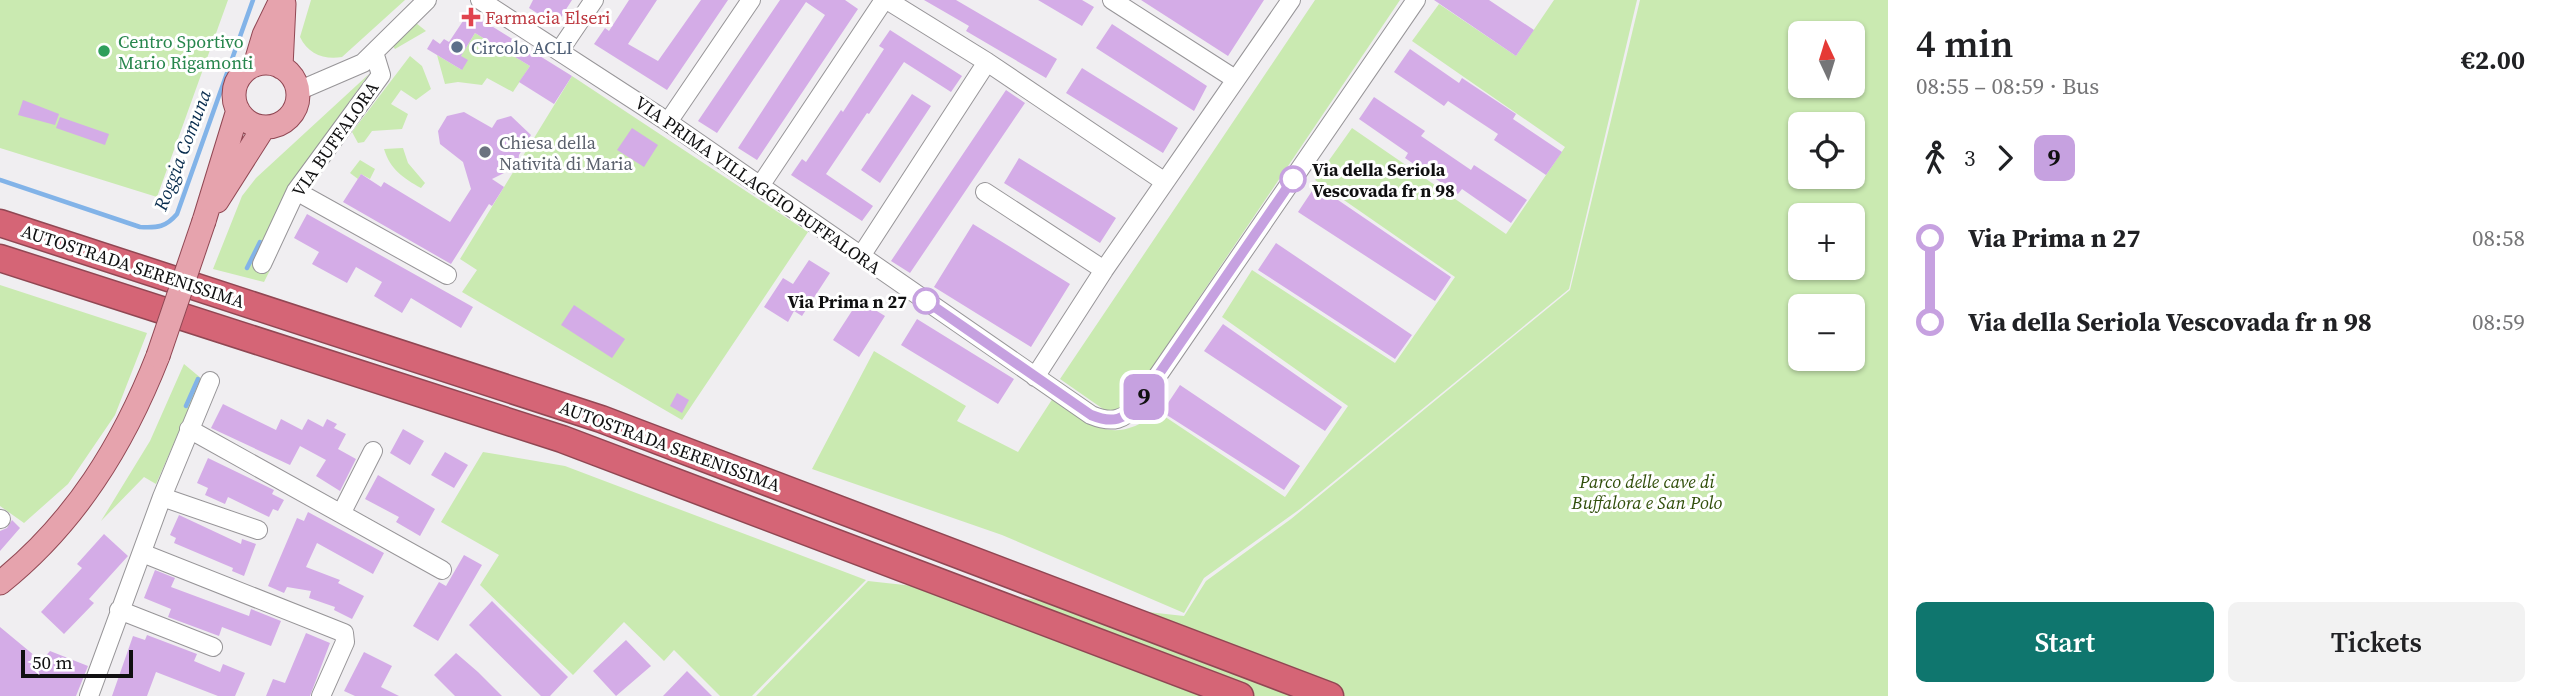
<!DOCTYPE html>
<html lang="en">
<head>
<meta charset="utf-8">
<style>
	body { margin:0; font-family:"Source Serif 4",serif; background:#f2f2f2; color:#202124; height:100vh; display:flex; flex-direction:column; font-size:26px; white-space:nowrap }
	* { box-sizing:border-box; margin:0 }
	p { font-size:23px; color:#757577 }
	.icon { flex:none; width:38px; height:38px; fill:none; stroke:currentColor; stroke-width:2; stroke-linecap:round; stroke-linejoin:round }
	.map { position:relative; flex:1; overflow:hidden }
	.panel { display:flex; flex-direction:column; background:#fff; width:665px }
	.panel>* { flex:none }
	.badge { padding:0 14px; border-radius:10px; font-size:24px; line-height:46px }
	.needle { width:46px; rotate:356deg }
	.controls { position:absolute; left:1788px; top:21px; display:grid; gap:14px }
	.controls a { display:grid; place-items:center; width:77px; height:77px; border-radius:10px; background:#fff; box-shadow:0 2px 5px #0004; font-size:35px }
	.scale { position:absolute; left:21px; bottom:18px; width:112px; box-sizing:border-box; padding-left:7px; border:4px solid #101011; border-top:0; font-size:19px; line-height:24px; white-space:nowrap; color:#101011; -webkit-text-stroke:5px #fff; paint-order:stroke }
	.map>.badge { position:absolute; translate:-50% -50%; box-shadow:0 0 0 4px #fff }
	.legs { display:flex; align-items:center; gap:10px; height:77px; padding:0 28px; font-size:23px }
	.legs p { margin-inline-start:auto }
	.head { display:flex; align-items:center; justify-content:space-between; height:119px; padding:0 28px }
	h1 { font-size:38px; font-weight:600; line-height:52px }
	.action { display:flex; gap:14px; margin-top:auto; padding:14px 28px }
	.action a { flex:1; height:80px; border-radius:10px; background:#0f766e; color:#fff; font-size:28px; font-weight:600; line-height:80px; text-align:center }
	.action a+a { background:#f2f2f2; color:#202124 }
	ul { padding:0 28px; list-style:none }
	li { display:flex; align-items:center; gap:24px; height:84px; font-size:26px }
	li i { display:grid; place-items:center; width:10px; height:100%; margin:0 9px; background:currentColor }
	li i::after { content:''; width:18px; height:18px; margin:-9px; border:5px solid; border-radius:50%; background:#fff }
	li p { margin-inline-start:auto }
	li:first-child i { background:linear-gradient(#0000 50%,currentColor 0) }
	li:last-child i { background:linear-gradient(currentColor 50%,#0000 0) }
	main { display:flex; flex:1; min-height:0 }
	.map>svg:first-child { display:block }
	.green { fill:#caeab1; fill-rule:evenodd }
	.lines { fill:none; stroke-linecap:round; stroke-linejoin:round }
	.stream { stroke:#82b3e8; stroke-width:4.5 }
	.building { fill:#d4ace7 }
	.minor-casing { stroke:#979598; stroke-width:20 }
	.major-casing { stroke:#904753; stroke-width:25 }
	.highway-casing { stroke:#904753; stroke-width:29 }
	.minor { stroke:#fff; stroke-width:18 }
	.major { stroke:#e6a3ad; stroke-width:23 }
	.highway { stroke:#d56576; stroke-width:26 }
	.major-bridge-casing { stroke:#904753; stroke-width:25; stroke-linecap:butt }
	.major-bridge { stroke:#e6a3ad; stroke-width:23 }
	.line-1-casing { stroke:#fff; stroke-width:16 }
	.line-1 { stroke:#c6a1e0; stroke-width:10 }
	.health-dot { fill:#e0444e; stroke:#fff; stroke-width:2.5 }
	.service-dot { fill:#5c6f8a; stroke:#fff; stroke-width:2.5 }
	.leisure-dot { fill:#2e9e5b; stroke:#fff; stroke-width:2.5 }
	.worship-dot { fill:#6b7280; stroke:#fff; stroke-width:2.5 }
	.stop-1-dot { fill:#fff; stroke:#c6a1e0; stroke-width:3.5 }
	.labels { text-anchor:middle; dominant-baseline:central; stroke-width:6; stroke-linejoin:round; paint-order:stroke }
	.health-label { font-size:18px; fill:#be3a42; stroke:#fff; text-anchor:start }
	.leisure-label { font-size:18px; fill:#27864d; stroke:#fff; text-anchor:start }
	.service-label { font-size:18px; fill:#4e5e75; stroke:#fff; text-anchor:start }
	.street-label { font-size:18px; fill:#101011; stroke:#fff }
	.worship-label { font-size:18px; fill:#5b616d; stroke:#fff; text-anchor:start }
	.stop-label { font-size:18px; font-weight:bold; fill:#101011; stroke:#fff; text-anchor:start }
	.park-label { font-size:18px; font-style:italic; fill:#304e0a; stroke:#fff }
	.water-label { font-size:19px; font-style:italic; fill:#082c4e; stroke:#fff }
</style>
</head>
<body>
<main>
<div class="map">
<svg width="1888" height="696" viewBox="0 0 1888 696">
	<rect width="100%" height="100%" fill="#f0eef1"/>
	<path class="green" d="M0,0H228L157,197L0,148Z
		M311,0H405L342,57C324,60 308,54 300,37Z
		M1315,0H1400L1124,409L1106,411L1060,379Z
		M1554,0H1637L1569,289L1300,509L1204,578L1184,613L1002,535L812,469L874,351L966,406L957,421L1018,452L1053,398C1092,427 1114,446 1158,412L1285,497L1348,406L1222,317L1252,270L1395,363L1455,277L1315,180L1352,128L1506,234L1565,147L1412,41L1439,4L1516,56Z
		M1640,0H1888V696H756L868,581L1184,616L1206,581L1291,519L1570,290ZM1801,33H1853V86H1801ZM1801,124H1853V177H1801ZM1801,215H1853V268H1801ZM1801,306H1853V359H1801Z
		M416,23L426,31L395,49L392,45Z
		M475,33L530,66L513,92L487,78L482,85L458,82L445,84L437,55L462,70L461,56Z
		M410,56L422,66L431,89L416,100L401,90L391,104L408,114L402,129L372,131L364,142L358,143L352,132Z
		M369,74L288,188L252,263L270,270L264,282L213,269L242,196L256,178Z
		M572,76L808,232L682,420L462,292L477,270L460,259Z
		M403,148L408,163L425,183L421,188C403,178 390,169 384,149Z
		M360,160L375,169L370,179L361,174L358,179L350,173Z
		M0,285L147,333L115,415L68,484L24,523L0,506Z
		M184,364L202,379L156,484L144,477L101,521L150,441Z
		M483,452L565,466L866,580L752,696H720L674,650L664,661L624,622L573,675L480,585L499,555L441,522Z"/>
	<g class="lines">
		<path class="stream" d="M0,180L140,227C158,228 166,227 177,214L253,0
			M247,268L260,242
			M186,406L198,379"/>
	</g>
	<path class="building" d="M533,0H572L556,25L529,8Z
		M629,0H657L628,44L658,61L701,0H728L667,90L594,44L605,28L609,31Z
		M780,0H845L858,9L757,160L738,148L825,15L806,2L717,133L698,121Z
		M924,0H956L1057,59L1046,78L966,31L969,26Z
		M1038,0H1082L1094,7L1082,26Z
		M1141,0H1264L1228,56Z
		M1434,0H1489L1534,30L1516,56Z
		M469,12L572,76L554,104L519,82L530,66L475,33L461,56L468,60L462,70L427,49L433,39L440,44L444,39L449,42Z
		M1112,24L1207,86L1194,111L1096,48Z
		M890,30L962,76L951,92L904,62L869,114L867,113L826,174L873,206L862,221L791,175L802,159L806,162L841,110L843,112L884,49L879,46Z
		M1410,49L1459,83L1462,78L1516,114L1513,119L1562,152L1546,175L1494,140L1498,134L1448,101L1444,106L1394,72Z
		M1082,68L1178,128L1163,153L1066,93Z
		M1006,90L1025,103L910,273L891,261Z
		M912,94L931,106L880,183L861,170Z
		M1374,97L1425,131L1421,136L1471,170L1474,165L1527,200L1511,223L1462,189L1458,194L1405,158L1408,153L1359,119Z
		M23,100L59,114L55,125L18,115Z
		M464,112L492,128L497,120L511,116L531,135L519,155L518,166L492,179L504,187L492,206L489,204L451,264L343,202L361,174L381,187L384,182L450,222L471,189L463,162L440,144L438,131L447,116Z
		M60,117L109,134L105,145L56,128Z
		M632,128L658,145L644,167L617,150Z
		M1019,158L1116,218L1100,243L1004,183Z
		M1316,185L1451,277L1435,301L1298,212Z
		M307,214L473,307L461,328L411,298L402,313L374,296L382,282L356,267L347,283L312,264L319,252L294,238Z
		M973,224L1070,284L1031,347L934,287Z
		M1276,243L1412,335L1395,359L1258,270Z
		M809,260L830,273L802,316L794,311L788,322L764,307L783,278L793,284Z
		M859,300L885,316L859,357L833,340Z
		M574,305L625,339L612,358L561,325Z
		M917,319L1014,379L998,404L901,345Z
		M1223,324L1342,407L1325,431L1204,351Z
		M1180,385L1300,466L1284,490L1162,412Z
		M677,393L689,400L682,413L670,406Z
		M223,404L276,430L281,419L302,430L308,419L323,427L327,419L337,424L334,428L346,434L338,449L356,459L340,491L316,476L326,460L300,446L290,465L211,428Z
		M403,429L424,441L410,465L390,453Z
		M445,452L468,465L454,488L431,475Z
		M208,458L274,490L272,494L284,500L278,511L273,509L269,517L228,497L225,504L205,495L208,488L197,483Z
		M378,475L435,509L420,536L396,522L399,517L365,499Z
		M308,512L384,553L373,574L317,543L306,567L340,580L338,583L364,596L352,619L334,610L335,607L309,598L311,591L287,587L284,593L268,586L297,518L304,521Z
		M179,515L241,544L242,539L256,544L244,576L232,571L233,568L174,543L176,538L170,535Z
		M12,520L20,528L0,551V531L7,528Z
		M104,534L128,556L89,599L94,603L64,634L41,612L82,568L77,564Z
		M464,555L482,565L438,641L413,626L439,582L446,586Z
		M155,570L175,578L171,587L249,616L251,609L281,621L271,646L222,627L219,636L168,617L171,609L144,598Z
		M492,601L568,677L550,696H541L469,625Z
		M0,627L41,661L50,651L88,666L76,696H0Z
		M306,633L330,643L310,696H266L273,679L285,683Z
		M147,635L197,654L194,661L220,672L223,664L245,673L235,696H218L156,672L147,696H112L133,636L145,640Z
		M626,640L651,666L616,696L593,671Z
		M364,652L392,666L381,687L399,696H355L344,691Z
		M456,653L478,672L502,696H455L434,675Z
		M687,671L712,696H663Z"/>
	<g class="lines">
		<defs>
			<path id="minor" d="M480,0L668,122L1091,415C1113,424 1124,420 1139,403L1416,0
				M887,0L987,62L1165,182
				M1112,0L1235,79
				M560,50L594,0
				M298,91L363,63L427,0
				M668,122L751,0
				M760,186L884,0
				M296,191L447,275
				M985,192L1104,270
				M861,256L987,62
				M262,264L296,191L381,75L374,52
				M1035,377L1104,270L1291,0
				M189,429L442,570
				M162,497L258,530
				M342,512L373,451
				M0,519H1
				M142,553L344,633L345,642L321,696
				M119,610L213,647
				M89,696L162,497L210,381"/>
			<path id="major" d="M234 95a32 32 0 1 1 64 0a32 32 0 1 1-64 0Z
				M255,65L264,35L281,0
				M281,67L284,4
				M217,201L264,127
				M204,221L238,110
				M0,583C75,523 123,445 158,356"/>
			<path id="highway" d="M0,223L601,419L1330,696
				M0,258L562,439L1240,696"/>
		</defs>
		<use href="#minor" class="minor-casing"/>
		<use href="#major" class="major-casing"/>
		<use href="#highway" class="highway-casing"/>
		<use href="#minor" class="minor"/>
		<use href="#major" class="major"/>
		<use href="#highway" class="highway"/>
		<defs>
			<path id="major-bridge" d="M158,356L204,221"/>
		</defs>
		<use href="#major-bridge" class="major-bridge-casing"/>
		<use href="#major-bridge" class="major-bridge"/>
	</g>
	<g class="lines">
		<defs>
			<path id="line-1" d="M926,301L1091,415C1113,424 1124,420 1139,403L1293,179"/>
		</defs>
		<use href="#line-1" class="line-1-casing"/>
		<use href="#line-1" class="line-1"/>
	</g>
	<path class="health-dot" d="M467.5 6.5h7v7h7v7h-7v7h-7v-7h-7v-7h7z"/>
	<circle class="service-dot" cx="457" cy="47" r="7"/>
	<circle class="leisure-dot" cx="104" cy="51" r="7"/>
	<circle class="worship-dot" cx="485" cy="152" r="7"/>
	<g class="stop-1-dot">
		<circle cx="1293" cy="179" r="12"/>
		<circle cx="926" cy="301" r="12"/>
	</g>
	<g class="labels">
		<g class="health-label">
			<text x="485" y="17">Farmacia Elseri</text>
		</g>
		<g class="leisure-label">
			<text x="118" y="41">Centro Sportivo<tspan x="118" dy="21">Mario Rigamonti</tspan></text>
		</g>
		<g class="service-label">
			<text x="471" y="47">Circolo ACLI</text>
		</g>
		<g class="street-label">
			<text transform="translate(335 139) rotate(-55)">VIA BUFFALORA</text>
			<text transform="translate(758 185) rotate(35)">VIA PRIMA VILLAGGIO BUFFALORA</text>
			<text transform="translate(133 266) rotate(18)">AUTOSTRADA SERENISSIMA</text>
			<text transform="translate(670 446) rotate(20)">AUTOSTRADA SERENISSIMA</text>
		</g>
		<g class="worship-label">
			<text x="499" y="142">Chiesa della<tspan x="499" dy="21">Natività di Maria</tspan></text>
		</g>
		<g class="stop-label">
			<text x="1312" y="169">Via della Seriola<tspan x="1312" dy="21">Vescovada fr n 98</tspan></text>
			<text x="907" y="301" text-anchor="end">Via Prima n 27</text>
		</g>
		<g class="park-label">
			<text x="1647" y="481">Parco delle cave di<tspan x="1647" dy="21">Buffalora e San Polo</tspan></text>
		</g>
		<g class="water-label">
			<text transform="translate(182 150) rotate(-69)">Roggia Comuna</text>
		</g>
	</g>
</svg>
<div class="controls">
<a><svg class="needle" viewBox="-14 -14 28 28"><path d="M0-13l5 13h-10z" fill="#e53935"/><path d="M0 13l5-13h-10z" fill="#757577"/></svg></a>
<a><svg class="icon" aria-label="locate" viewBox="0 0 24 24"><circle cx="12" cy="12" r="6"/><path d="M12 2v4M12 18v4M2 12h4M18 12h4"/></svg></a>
<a>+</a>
<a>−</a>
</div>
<div class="scale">50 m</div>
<b class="badge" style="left:1144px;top:397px;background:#c6a1e0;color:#111">9</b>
</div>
<section class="panel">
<div class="head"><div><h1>4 min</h1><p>08:55 – 08:59 · Bus</p></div><b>€2.00</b></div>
<div class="legs"><svg class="icon" aria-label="walk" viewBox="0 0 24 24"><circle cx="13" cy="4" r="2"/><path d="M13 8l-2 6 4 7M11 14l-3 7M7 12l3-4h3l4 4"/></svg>3<svg class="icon" aria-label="forward" viewBox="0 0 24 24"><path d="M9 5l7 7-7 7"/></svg><b class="badge" style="background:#c6a1e0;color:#111">9</b></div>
<ul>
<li><i style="color:#c6a1e0"></i><b>Via Prima n 27</b><p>08:58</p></li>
<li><i style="color:#c6a1e0"></i><b>Via della Seriola Vescovada fr n 98</b><p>08:59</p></li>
</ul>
<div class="action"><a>Start</a><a>Tickets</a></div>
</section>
</main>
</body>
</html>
